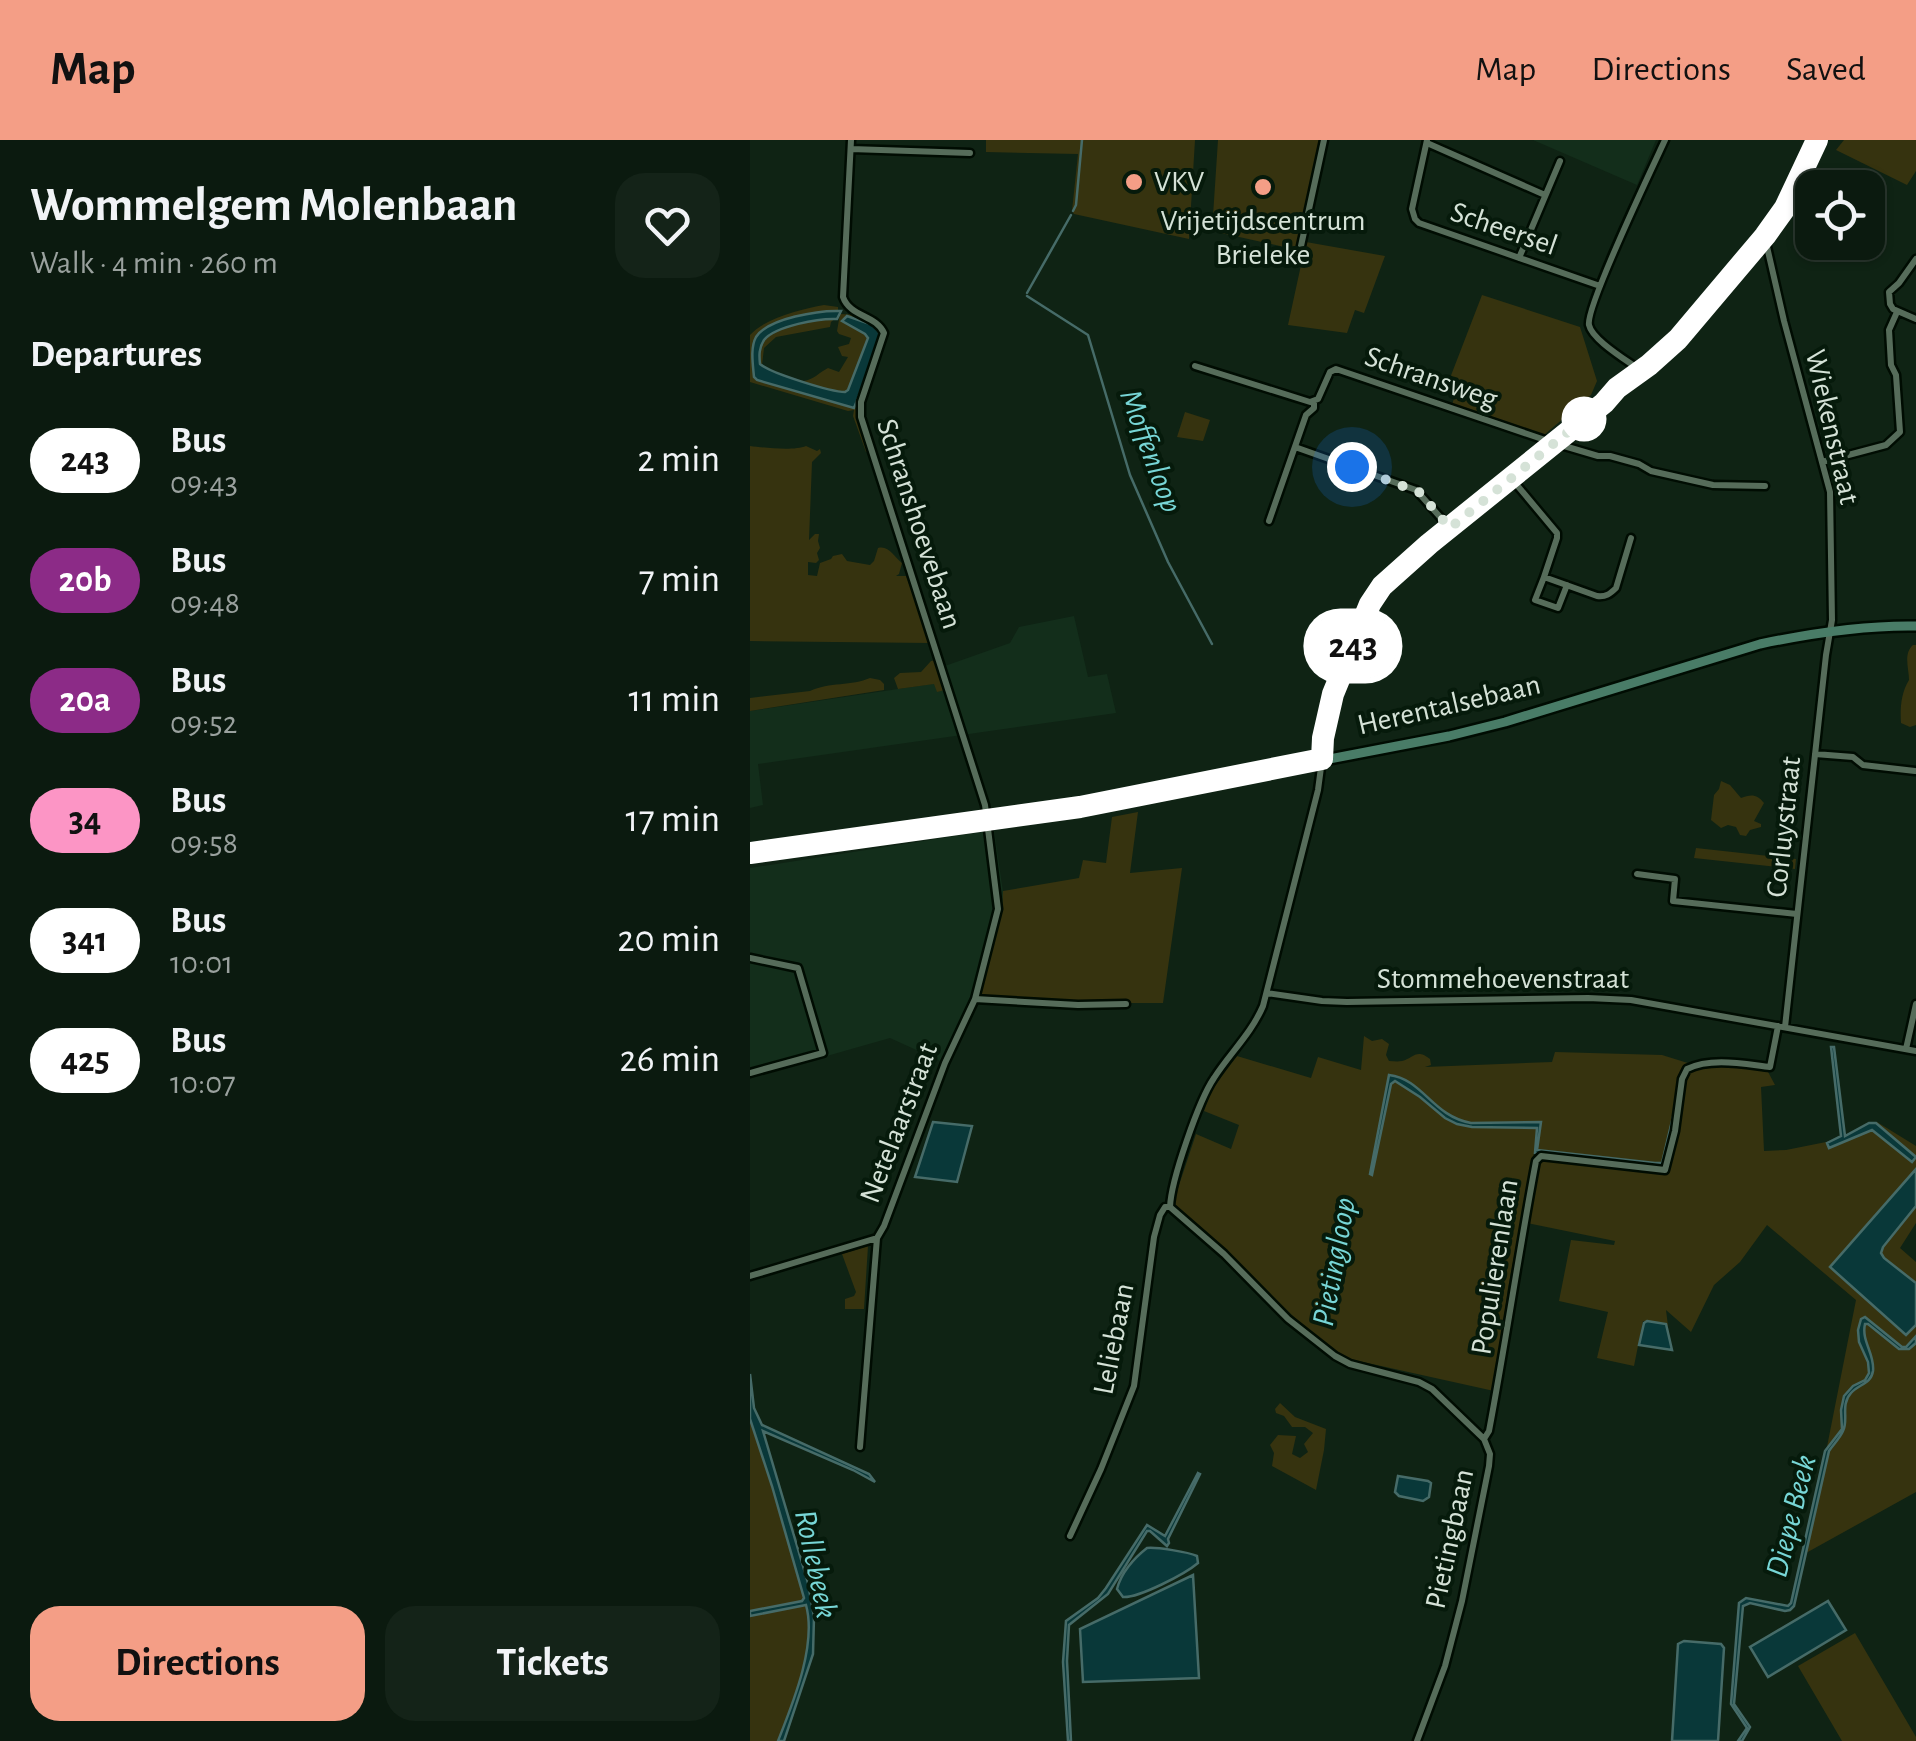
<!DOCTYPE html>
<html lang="en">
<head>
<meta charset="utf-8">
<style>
	body { margin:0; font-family:"Alegreya Sans",sans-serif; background:#142318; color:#f1f3f6; height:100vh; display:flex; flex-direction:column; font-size:38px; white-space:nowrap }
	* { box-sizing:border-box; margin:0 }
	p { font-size:32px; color:#9aa19e }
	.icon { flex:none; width:55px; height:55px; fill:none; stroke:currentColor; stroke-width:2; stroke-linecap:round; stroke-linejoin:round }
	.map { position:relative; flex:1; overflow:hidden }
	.panel { display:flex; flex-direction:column; background:#0b1a0f; width:750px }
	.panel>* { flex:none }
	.badge { padding:0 20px; border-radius:32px; font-size:35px; line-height:65px }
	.controls { position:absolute; left:1045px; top:30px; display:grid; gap:20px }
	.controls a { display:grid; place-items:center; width:90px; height:90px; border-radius:20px; background:#0b1a0f; box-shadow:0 2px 8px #0004,0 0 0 2px #2b382f; font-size:50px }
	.you { position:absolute; width:50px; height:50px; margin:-25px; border:8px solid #fff; border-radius:50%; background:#1a73e8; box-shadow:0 0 0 15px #1a73e833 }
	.map>.badge { position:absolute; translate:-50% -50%; box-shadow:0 0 0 5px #fff }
	h2 { padding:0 30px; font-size:38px; line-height:90px }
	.round { display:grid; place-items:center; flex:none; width:105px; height:105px; border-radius:30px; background:#142318 }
	.summary { display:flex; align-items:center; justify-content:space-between; height:170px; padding:0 30px }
	h1 { font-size:48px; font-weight:700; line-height:75px }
	.primary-button { display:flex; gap:20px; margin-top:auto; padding:20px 30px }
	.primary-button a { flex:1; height:115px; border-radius:30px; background:#f49e86; color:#111; font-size:40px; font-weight:700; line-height:115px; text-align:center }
	.primary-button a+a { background:#142318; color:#f1f3f6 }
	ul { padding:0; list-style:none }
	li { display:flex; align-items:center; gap:30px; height:120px; padding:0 30px }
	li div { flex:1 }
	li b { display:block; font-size:38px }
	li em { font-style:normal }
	li .badge { min-width:110px; font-weight:700; text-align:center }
	header { display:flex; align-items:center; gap:60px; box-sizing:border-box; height:140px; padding:0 50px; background:#f49e86; color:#111 }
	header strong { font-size:48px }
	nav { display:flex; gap:55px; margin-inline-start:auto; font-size:35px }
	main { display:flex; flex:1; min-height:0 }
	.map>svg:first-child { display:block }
	.built { fill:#132e1b }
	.green { fill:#36330f }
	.water { fill:#093839; stroke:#466b68; stroke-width:2.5 }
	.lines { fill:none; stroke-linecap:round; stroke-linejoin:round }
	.stream { stroke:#466b68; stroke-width:2.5 }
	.street-casing { stroke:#000c02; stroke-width:11 }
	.secondary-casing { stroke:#000c02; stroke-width:14 }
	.street { stroke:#566c5a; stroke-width:6 }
	.secondary { stroke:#497c67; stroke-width:9 }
	.line-casing { stroke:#fff; stroke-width:22 }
	.line { stroke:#fff; stroke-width:15 }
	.walk { stroke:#d5e2d7; stroke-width:10; stroke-dasharray:0 18 }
	.poi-dot { fill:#f49e86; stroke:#061a0b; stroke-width:4 }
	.stop-dot { fill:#fff; stroke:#fff; stroke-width:5 }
	.labels { text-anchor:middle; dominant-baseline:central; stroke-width:8; stroke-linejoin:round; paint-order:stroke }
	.poi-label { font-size:30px; fill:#d5e2d7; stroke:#061a0b; text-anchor:start }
	.street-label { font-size:30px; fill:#d5e2d7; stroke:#061a0b }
	.water-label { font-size:32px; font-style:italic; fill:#77d6d6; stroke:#061a0b }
</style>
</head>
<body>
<header>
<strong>Map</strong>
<nav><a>Map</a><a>Directions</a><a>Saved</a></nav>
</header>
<main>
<section class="panel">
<div class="summary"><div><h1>Wommelgem Molenbaan</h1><p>Walk · 4 min · 260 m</p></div><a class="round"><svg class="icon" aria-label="heart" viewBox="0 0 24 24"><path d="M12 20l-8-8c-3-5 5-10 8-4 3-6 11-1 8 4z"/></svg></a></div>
<h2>Departures</h2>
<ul>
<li><span class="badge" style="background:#fff;color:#111">243</span><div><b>Bus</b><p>09:43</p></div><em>2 min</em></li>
<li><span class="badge" style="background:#8c2b87;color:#fff">20b</span><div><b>Bus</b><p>09:48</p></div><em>7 min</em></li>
<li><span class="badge" style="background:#8c2b87;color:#fff">20a</span><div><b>Bus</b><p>09:52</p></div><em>11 min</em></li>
<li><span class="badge" style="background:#fc95c5;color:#111">34</span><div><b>Bus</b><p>09:58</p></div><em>17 min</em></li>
<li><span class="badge" style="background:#fff;color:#111">341</span><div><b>Bus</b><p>10:01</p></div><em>20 min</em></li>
<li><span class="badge" style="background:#fff;color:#111">425</span><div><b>Bus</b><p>10:07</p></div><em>26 min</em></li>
</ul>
<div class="primary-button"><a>Directions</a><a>Tickets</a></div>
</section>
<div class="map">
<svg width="1166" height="1601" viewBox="0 0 1166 1601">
	<rect width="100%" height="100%" fill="#0f2314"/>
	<path class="built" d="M783,0H906L887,45Z
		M324,476L338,537L357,534L366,573L8,624L13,665L0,668V571L195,542L192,527L260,503L269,487Z
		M244,690L254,759L252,773L225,859L195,923L140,898L0,938V728Z"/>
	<path class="green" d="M236,0H445L439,99L324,74L322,71L328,14L236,12Z
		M468,0H572L548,110L462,91Z
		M1094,0H1166V31L1157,45L1086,10Z
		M556,102L635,116L614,173L605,170L597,193L538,185Z
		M732,155L830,187L847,241L841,255L794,295L702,265L705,255L695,251Z
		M74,165L88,167V176L81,182L80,187L26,197L14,208L12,225C19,229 46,241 54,241C63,240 70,232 78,228L89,232L98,217L92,216L88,207L99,204L101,198L89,194L87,191L90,174C167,175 111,232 107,267C105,281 115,299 119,312H116L103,276L104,270L98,271L0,242V195C15,178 52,169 74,165Z
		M435,272L460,280L453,301L427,297Z
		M0,306C16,308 44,311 56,306L67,311L70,309L71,313L62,322L59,400L65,394H69L68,401L70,408L67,413L69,420L66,423L58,422V435L67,436L70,423L81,419L83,416L92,414L97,421L120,425L124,421L128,408C139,405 144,417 152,423L149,434L146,436H156L181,503L0,501Z
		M1163,505H1166V585L1160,587L1151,583C1150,568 1151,553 1159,540C1159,528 1153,514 1163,505Z
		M186,520L195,550L187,552L184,544L148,549L144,538L150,533L171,532L181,521Z
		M120,538L130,540L134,544V550L0,571V558L60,551C79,542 102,546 120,538Z
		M971,641L980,645L991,658C1001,654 1007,654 1014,663L1004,681L1011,684V687L1000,690L996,696L990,695L986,687L978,685L971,688L961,680L964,655L969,649Z
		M388,672L380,733L432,728L413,863H331L229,856L252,773L253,751L329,738L333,720L356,723L362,677Z
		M946,708L1046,719L1045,729L944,718Z
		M614,896L622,901L632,899L639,904L636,915L639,921C643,921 647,922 652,921C664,918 666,908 680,919L681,925L675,927L802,922L805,912L912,915L941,924L934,929L913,1028L784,1013L758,1148L744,1251L595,1218L564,1197L482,1116L424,1067L425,1057L446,994L481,1009L489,985L454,971L462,949L487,916L561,938L568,917L611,930Z
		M986,925L1016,928L1025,945L1011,947L1014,1011L1036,1010L1096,998L1127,982L1166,1006V1083L1150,1108L1166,1122V1352L1056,1413L1106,1160L1017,1085L990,1122L964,1145L941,1192L916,1170L918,1186L893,1181L884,1226L847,1218L858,1172L809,1161L821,1100L864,1105L865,1101L777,1083L788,1025L793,1020L917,1032L935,939C945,923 969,926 986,925Z
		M118,1106L114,1169H95V1159L104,1156L106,1152L92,1114Z
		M530,1263L545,1277L576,1289L574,1310L566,1350L522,1326L524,1313L520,1305L528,1295L546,1296L542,1314L550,1318L558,1312L554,1304L563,1293L555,1287H542L534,1276L526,1273L525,1269Z
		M0,1274L58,1461L59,1523L33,1601H0Z
		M1105,1493L1166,1597V1601H1092L1048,1526Z"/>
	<path class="water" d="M91,171L87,179C70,178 25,186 14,200C9,208 9,215 10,224C20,233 81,252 95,252L98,250L118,198L115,194L92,181L97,176L126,186L130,195L129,206L104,268L7,240L4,237C3,225 0,208 6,197C18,178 70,170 91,171Z
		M1081,907H1084L1095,996L1119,983H1126L1166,1017L1162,1022L1122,990L1079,1008L1077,1003L1091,996Z
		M639,935C673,939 682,976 721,983L791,982L787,1010L905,1023H912L926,964L923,987L915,1025L911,1027L785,1013L787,988L722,987L707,984L695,978L670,957L645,941L641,944L622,1035L620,1034Z
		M183,982L222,986L207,1042L165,1037Z
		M1166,1029V1066L1133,1107L1131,1113L1134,1118L1166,1143V1185L1156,1195L1080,1127Z
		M1115,1177L1152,1207H1156L1166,1196V1203L1159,1209H1149L1118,1184H1115C1111,1201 1125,1214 1123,1231C1121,1244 1109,1244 1101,1253C1090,1265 1099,1279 1093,1291C1090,1298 1083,1305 1079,1311L1044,1466L1040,1470L1035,1471L1000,1463L993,1466L984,1564L1000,1587L992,1601H988L997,1588L981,1564L989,1463L996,1458L1038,1466L1041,1463L1075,1311L1092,1289L1091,1270L1094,1256L1103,1246L1115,1240L1119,1233L1118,1222L1109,1202L1108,1190L1111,1179Z
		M897,1181L916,1184L922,1210L889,1205L894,1183Z
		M0,1234L4,1268L12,1285L119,1334L125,1342L103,1330L13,1291L58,1443L64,1477L63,1514L34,1601H28C43,1563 67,1505 56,1465L0,1476V1471L52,1461L54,1458L22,1346L0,1279Z
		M448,1333L450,1334L418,1399L419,1403L417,1406L400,1391H397L358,1454L319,1485L317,1521L321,1601H318L313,1522L316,1481L348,1458L356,1448L397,1385L415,1396Z
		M648,1336L678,1341L681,1343L679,1357L673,1361L649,1356L645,1352Z
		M397,1408C407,1407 438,1412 447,1416L448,1423C435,1434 389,1458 373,1457L367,1449C371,1433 384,1418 397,1408Z
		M443,1435L449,1538L333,1542L330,1489Z
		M1078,1461L1096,1490L1018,1537L1000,1507Z
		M934,1501L971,1504L974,1508L968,1601H922L928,1504Z"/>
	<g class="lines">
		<path class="stream" d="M323,71L326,65L332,0
			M277,153L321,75
			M277,156L338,195L380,335L418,422L462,504"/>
		<defs>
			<path id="street" d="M101,0L93,157C100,177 126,175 134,193L111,262V277L235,665L248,769L225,859L195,923L134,1086L127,1098L110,1307
				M677,0L662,69L665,79L669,83L850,146
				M677,3L795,55
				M101,9L220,13
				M1015,98L1034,181L1080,352L1082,480L1076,515L1035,887
				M551,106L574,0
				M769,118L810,21
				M1166,119L1149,143L1139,152L1140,164L1143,169L1166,179
				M445,226L560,262L568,259L580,232L586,229L804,303L848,316H860L889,324L901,331L963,345L1015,346
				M891,231C878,221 842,200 839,185C835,168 903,26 915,0
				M545,307L666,350L699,387
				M1072,322L1136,305L1150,292L1146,235L1141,225L1139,190L1147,172
				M761,338L807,393V398L794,437
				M519,381L556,275L564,268V261
				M817,445L808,468L785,460L794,437L847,456C856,457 860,454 866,448L881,398
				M1065,614L1103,617L1113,625L1165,631
				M887,734L925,739L923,761L1047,774
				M0,818L48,828L73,913L0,933
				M517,853L572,861L597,862L838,858L881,860L1166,911
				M225,859L328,865L376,864
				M1156,909L1166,864
				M420,1067L474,1114L538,1179L585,1216L600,1224L669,1242L682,1249L734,1299L740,1314L739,1326L712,1461L695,1526L667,1601
				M420,1067C421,1040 449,960 464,938C480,913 501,894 513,866L568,650L572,620
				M0,1136L127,1098
				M734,1299L739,1291C756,1201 769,1111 786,1021L791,1016L915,1030L925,991L932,939L937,929C961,917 994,924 1020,927L1028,886
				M320,1396L351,1329L384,1246L404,1097L410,1075L415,1067H420"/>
			<path id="secondary" d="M572,619L573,598L583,554L620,464L632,445L656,423L853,263L867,248L899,225L927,199L1015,96L1035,68L1066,0
				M0,713L330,667L699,596L755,582L1010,504C1062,493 1113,485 1166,486"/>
		</defs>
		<use href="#street" class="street-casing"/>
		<use href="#secondary" class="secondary-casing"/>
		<use href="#street" class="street"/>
		<use href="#secondary" class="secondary"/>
	</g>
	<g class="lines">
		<defs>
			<path id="line" d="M0,713L330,667L572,619L573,598L583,554L620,464L632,446L679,404L854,263L867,248L899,225L928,199L1015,96L1035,68L1067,0"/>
		</defs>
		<use href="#line" class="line-casing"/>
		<use href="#line" class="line"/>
		<path class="walk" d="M602,327L669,352L700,388L834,279"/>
	</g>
	<g class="poi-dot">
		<circle cx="384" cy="42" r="10"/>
		<circle cx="513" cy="47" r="10"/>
	</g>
	<circle class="stop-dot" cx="834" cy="279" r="20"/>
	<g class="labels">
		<g class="poi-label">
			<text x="404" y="42">VKV</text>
			<text x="513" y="81" text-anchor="middle">Vrijetijdscentrum<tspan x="513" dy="34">Brieleke</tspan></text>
		</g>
		<g class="street-label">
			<text transform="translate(754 89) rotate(19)">Scheersel</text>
			<text transform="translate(681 238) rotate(19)">Schransweg</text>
			<text transform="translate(1082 287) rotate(77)">Wiekenstraat</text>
			<text transform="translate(169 384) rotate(72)">Schranshoevebaan</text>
			<text transform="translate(699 565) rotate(-13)">Herentalsebaan</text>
			<text transform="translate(1034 687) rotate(-84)">Corluystraat</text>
			<text x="753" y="839">Stommehoevenstraat</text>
			<text transform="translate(149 983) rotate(-69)">Netelaarstraat</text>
			<text transform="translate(745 1127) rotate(-81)">Populierenlaan</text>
			<text transform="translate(364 1199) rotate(-79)">Leliebaan</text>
			<text transform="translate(700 1399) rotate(-78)">Pietingbaan</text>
		</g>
		<g class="water-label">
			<text transform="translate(401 311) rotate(70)">Moffenloop</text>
			<text transform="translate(584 1122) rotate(-80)">Pietingloop</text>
			<text transform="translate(1041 1376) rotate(-76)">Diepe Beek</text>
			<text transform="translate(66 1424) rotate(78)">Rollebeek</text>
		</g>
	</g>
</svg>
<div class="controls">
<a><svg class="icon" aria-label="locate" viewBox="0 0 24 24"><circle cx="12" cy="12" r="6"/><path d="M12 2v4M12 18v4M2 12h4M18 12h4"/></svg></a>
</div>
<div class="you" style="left:602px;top:327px"></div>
<b class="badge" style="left:603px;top:506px;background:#fff;color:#111">243</b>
</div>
</main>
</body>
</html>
